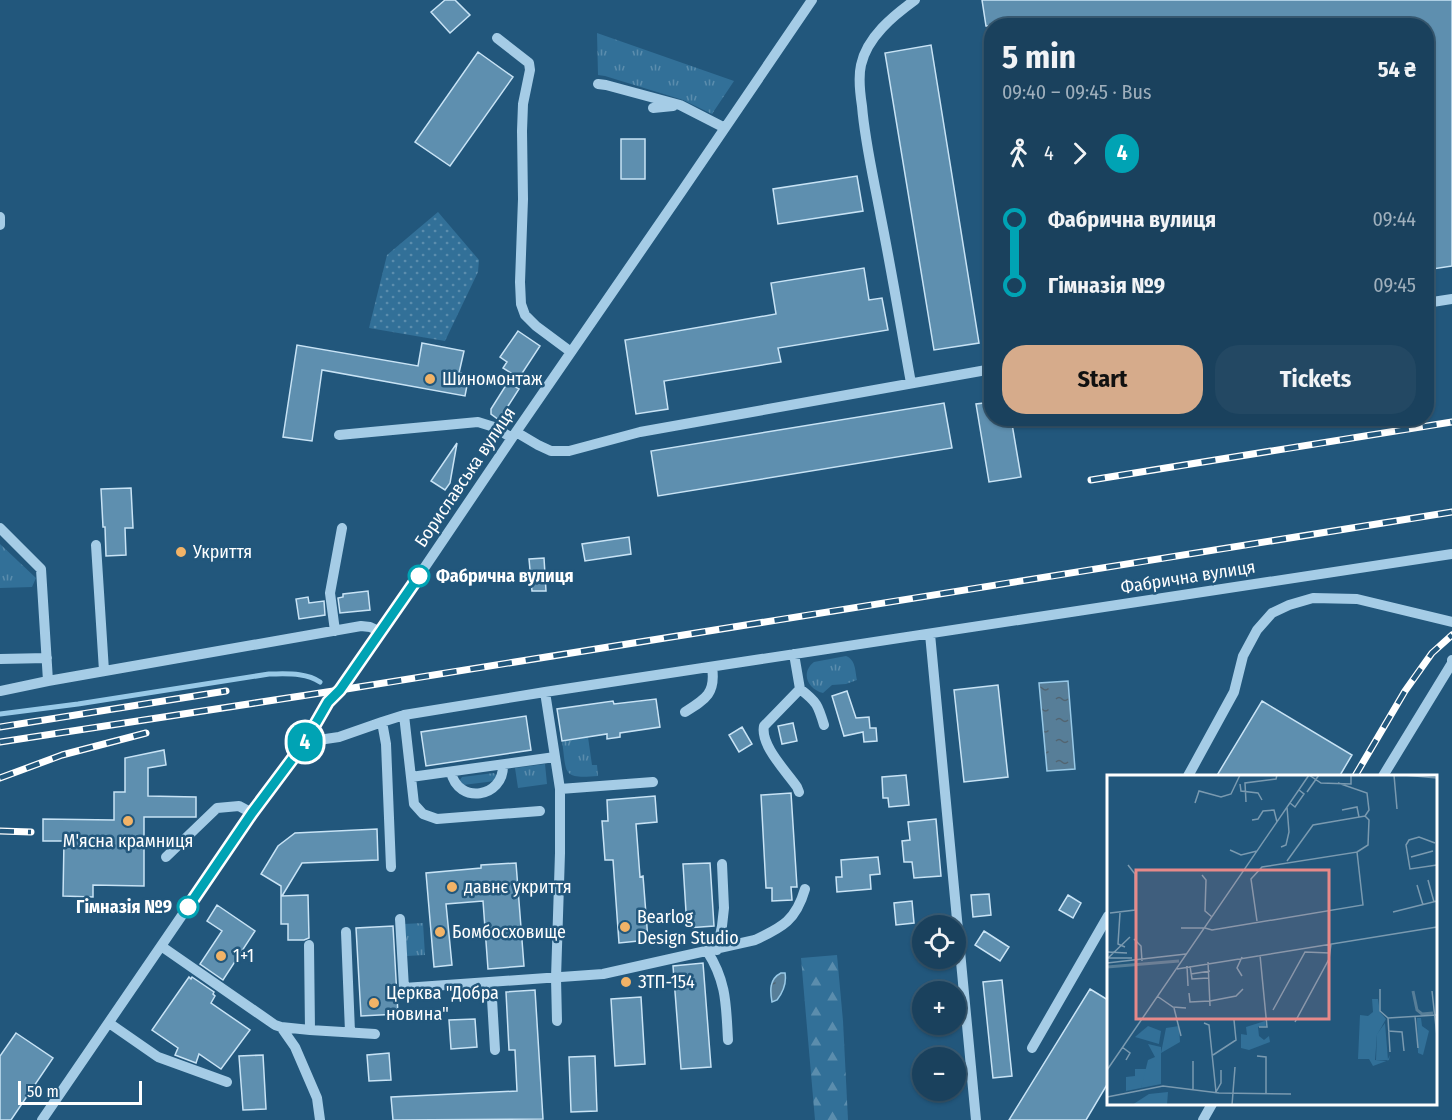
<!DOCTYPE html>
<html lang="en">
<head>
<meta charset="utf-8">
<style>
	body { margin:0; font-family:"Fira Sans Condensed",sans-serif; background:#234863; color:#f1f3f6; height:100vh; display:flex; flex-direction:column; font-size:22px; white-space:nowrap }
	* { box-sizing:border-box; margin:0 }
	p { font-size:20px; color:#9fafbc }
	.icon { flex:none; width:33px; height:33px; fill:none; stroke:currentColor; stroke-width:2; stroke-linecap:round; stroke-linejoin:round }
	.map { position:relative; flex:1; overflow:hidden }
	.panel { position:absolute; left:984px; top:18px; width:450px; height:408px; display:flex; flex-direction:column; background:#1a415d; border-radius:24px; box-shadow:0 2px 4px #0004,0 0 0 2px #385a72 }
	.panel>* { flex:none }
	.badge { padding:0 12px; border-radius:20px; font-size:21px; line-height:39px }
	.buttons { position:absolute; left:912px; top:915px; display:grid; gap:12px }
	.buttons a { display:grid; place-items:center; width:54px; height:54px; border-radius:50%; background:#1a415d; box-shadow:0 2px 4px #0004,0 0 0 2px #385a72; font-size:30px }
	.scale { position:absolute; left:18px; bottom:15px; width:124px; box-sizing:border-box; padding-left:6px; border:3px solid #fff; border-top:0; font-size:16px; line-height:21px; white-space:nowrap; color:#fff; -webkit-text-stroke:4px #22577c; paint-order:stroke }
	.map>.badge { position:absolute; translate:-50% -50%; box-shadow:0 0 0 3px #fff }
	.legs { display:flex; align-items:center; gap:9px; height:66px; padding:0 18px; font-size:20px }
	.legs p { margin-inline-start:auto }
	.headline { display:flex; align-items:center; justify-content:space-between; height:102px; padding:0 18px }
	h1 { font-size:33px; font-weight:700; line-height:45px }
	.primary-button { display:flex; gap:12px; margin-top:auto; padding:12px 18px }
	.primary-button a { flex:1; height:69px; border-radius:24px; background:#d6ab8b; color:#111; font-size:24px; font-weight:700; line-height:69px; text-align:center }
	.primary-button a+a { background:#234863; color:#f1f3f6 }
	ul { padding:0 18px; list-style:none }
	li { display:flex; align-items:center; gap:21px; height:66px; font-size:22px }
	li i { display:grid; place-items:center; width:9px; height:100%; margin:0 8px; background:currentColor }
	li i::after { content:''; width:15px; height:15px; margin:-8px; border:4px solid; border-radius:50%; background:#1a415d }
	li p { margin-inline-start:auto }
	li:first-child i { background:linear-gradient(#0000 50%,currentColor 0) }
	li:last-child i { background:linear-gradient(currentColor 50%,#0000 0) }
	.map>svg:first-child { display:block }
	.grass { fill:url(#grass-tufts) }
	.forest { fill:url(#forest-firs) }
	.garden { fill:url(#garden-dots) }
	.water { fill:url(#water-ripples); stroke:#98c9e7; stroke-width:1.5 }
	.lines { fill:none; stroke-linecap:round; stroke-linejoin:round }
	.stream { stroke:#98c9e7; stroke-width:5 }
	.building { fill:#5e8faf; stroke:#c8e3f5; stroke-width:1.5 }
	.minor { stroke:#a5cce6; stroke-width:10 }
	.rail-casing { stroke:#fff; stroke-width:7 }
	.rail { stroke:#22577c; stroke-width:4.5; stroke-dasharray:14; stroke-linecap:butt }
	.line-1-casing { stroke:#fff; stroke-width:14 }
	.line-1 { stroke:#00a3b4; stroke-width:9 }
	.poi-dot { fill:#f2b367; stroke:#22577c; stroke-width:2 }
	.stop-1-dot { fill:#fff; stroke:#00a3b4; stroke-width:3 }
	.labels { text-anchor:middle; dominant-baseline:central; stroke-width:5; stroke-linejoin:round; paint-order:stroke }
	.poi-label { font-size:18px; fill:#fff; stroke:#22577c; text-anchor:start }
	.street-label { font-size:18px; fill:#fff; stroke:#22577c }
	.stop-label { font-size:18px; font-weight:bold; fill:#fff; stroke:#22577c; text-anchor:start }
	.inset-river { fill:none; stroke:#577e98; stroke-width:3 }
	.inset-road { fill:none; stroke:#7a9ab0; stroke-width:1.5 }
	.view { fill:#e88989; fill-opacity:0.15; stroke:#e88989; stroke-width:3 }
	.inset-edge { fill:none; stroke:#fff; stroke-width:3 }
</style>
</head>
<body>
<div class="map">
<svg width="1452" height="1120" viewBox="0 0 1452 1120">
	<defs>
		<pattern id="grass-tufts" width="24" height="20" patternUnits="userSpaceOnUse" patternTransform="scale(1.5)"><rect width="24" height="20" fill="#327098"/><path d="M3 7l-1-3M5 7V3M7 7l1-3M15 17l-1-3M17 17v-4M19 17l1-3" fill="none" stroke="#5b8dad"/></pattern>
		<pattern id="forest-firs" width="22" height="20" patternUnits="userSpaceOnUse" patternTransform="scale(1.5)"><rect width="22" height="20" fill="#327098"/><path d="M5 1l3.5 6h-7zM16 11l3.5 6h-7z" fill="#5b8dad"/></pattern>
		<pattern id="garden-dots" width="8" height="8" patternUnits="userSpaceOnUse" patternTransform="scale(1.5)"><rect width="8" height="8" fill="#327098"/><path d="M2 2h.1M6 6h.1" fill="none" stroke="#5b8dad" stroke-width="1.8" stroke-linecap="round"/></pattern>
		<pattern id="water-ripples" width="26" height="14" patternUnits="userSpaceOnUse" patternTransform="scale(1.5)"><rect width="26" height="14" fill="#577e98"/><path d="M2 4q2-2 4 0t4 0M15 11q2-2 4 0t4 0" fill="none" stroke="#526572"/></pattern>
	</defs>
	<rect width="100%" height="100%" fill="#22577c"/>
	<path class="grass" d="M597,33L734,81L712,114L683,100L605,76L598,75Z
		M0,544L36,578L32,587L0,588Z
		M846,656C856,660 855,671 857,680L846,684L832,685L823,693C808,689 800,673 814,662Z
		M588,737L592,765H597L598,776C561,779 567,774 562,741Z
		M545,764L547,784L518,788L515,768Z
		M494,773L496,775L495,781L463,785L460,780L462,777Z
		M423,923L425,955L407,956L404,924Z"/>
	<path class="forest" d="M837,955L843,1021L848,1120H815L801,958Z"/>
	<path class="garden" d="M438,212L479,260L478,272L445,341L369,328L387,255Z"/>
	<path class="water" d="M1068,681L1075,769L1047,771L1039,683Z
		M781,973H785C787,984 783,992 777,1000L772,1002C770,991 769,979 781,973Z"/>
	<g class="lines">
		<path class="stream" d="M0,714L78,704L269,674C286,674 306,672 320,682"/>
	</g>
	<path class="building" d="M445,0H455L470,15L450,33L431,12Z
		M982,0H1452V266L1426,270V26H986Z
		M931,45L979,343L934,350L885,53Z
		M478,52L513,77L450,166L415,142Z
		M621,139H645V179H621Z
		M857,176L863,211L778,224L773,189Z
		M864,268L869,300L882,298L888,330L778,348L781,362L664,381L668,409L636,414L625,340L776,314L771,283Z
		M518,331L540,346L519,378L503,368L507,362L500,357Z
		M422,343L464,351L459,373L469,375L465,396L322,370L312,441L283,437L297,345L418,366Z
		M508,382L519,389L499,420L491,414V409Z
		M992,402V418H1011L1021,477L989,482L976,404Z
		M944,403L952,448L658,496L651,451Z
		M457,443L450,483L445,490L431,481Z
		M131,488L133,528H125L126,555L106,556L105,527H103L101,489Z
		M629,537L631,554L585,561L582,544Z
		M544,558L546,591H532L529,559Z
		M368,591L370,610L340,613L338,598L343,597V594Z
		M308,597L309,603L324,601L325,615L299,619L296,599Z
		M998,685L1008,777L964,782L954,690Z
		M847,691L856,718L869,717L870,728H876L877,741L864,742L863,732L844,736L832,696Z
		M656,699L660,727L620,733V737L607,739V734L562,741L557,709L613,701L614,704Z
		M1262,701L1352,755L1339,777H1216Z
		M526,716L531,750L426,766L421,732Z
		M793,723L797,741L782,744L778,726Z
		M742,727L752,744L739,752L729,735Z
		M164,750L166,765L148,768V796L196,797V817H144V886L93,885V897L63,896L64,841H43V819L114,820V792H125V758Z
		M906,775L909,805L889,807L888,798H883L882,777Z
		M791,793L797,887H791L792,900L772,901V888H766L761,795Z
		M655,796L657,822L636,824L640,877L643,876L648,940L619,943L613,860H605L602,821H608L607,800Z
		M936,819L941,876L914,878L912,862H904L902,841L910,840L908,822Z
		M377,829L378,860L302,863L282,896L308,895L309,938L304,940H288V924H281V886L261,874L278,846L295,833Z
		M878,857L880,874L870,875L871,889L837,892L836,877H842L841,860Z
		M516,863L524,966L488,969L483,901L446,904L452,965L434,967L426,873L481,868V865Z
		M710,863L714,926L687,928L683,864Z
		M989,894L991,915L973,917L971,895Z
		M1068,895L1081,903L1073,918L1059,910Z
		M912,901L914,923L896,925L894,903Z
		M217,905L255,931L223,980L200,964L222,931L207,921Z
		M393,926L398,1014L361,1016L356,928Z
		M984,931L1009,947L1000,961L975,945Z
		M703,963L711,1067L681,1069L673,966Z
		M189,977L191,979L192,977L214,992L213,994L215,996L211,1003L250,1030L221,1069L199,1054L196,1063L175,1055L178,1048L152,1030Z
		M1002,980L1012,1076L993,1078L983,982Z
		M1090,989L1108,1000V1083L1086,1120H1009Z
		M535,990L543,1119L393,1120L391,1097L517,1091L515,1050H509L506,992Z
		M641,997L645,1064L615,1066L611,999Z
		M475,1019L477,1047L451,1049L449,1020Z
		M16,1033L53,1058L11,1120H0V1056Z
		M389,1053L391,1080L369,1081L367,1055Z
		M263,1055L266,1109L243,1110L239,1056Z
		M595,1056L597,1111L571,1112L569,1057Z"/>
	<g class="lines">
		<path class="minor" d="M497,38L529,63L530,70L523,104L522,131L523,199L520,282L521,304L525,315L536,326L571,352
			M598,84L606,85L680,105L725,128
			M653,108L673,106
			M0,217V225
			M1426,303L1452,299
			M911,383C901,328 892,273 881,218C874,180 865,143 862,106C860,93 858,78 861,65C867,37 893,16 915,0
			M516,432L538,445L551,451H569L640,432L992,369
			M339,435L478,422L494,427L512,438
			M0,528L41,569L48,681
			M96,545L104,671
			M335,631L330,593L342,528
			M930,634L976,1120
			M794,654L800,689L764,726C760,745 786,771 797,787L799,792
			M0,659L47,658
			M800,689C817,702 818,705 824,725
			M0,691L48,681L361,626L370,627L381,632
			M545,692L560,789V853L556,978L557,1021
			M685,712C706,699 716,693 712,667
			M404,715L414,804L423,814L437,819L540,811
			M382,722L386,744L391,867
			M305,742L339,737L382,722L404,715L545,692L1452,554
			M451,772C458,805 504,798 503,765
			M1188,776L1234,692L1243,656L1257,630L1272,613L1289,605L1313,598L1357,599L1452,622
			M1383,776L1452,663V660
			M411,777L555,757
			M560,789L653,782
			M166,857L217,808L239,806L252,813
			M400,919L404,988L603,974L755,940C783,927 796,920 805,889
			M346,932L350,1032
			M309,945L310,1030
			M161,946L275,1025L281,1027L310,1030L375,1034
			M717,950L722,926L724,908L722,864
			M707,951C727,982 726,1006 728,1040
			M491,982L495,1050
			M109,1023L158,1057L227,1082
			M281,1027L295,1047L317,1098L320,1120
			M1032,1048L1108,916
			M42,1120L252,813L305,742L328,702L340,690L381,632L516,432L682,191L812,0
			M1203,1120L1212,1104"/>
		<defs>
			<path id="rail" d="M1091,480L1452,422
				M0,727L226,691
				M0,742L340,690L1452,512
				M1355,776L1405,691L1432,653L1452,635
				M0,778L62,755L146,733
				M0,831L31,832"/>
		</defs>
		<use href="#rail" class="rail-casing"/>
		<use href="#rail" class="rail"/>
	</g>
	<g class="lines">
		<defs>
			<path id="line-1" d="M188,907L252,813L305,742L328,702L340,690L419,576"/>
		</defs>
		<use href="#line-1" class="line-1-casing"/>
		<use href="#line-1" class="line-1"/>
	</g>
	<g class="poi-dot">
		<circle cx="430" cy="379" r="6"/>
		<circle cx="181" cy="552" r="6"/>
		<circle cx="128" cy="821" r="6"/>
		<circle cx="452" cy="887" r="6"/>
		<circle cx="625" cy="927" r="6"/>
		<circle cx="440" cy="932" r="6"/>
		<circle cx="221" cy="956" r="6"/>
		<circle cx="626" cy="982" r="6"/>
		<circle cx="374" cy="1003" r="6"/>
	</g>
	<g class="stop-1-dot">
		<circle cx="419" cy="576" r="10"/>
		<circle cx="188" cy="907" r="10"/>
	</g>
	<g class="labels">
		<g class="poi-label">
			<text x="442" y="379">Шиномонтаж</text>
			<text x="193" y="552">Укриття</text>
			<text x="128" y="841" text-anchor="middle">М'ясна крамниця</text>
			<text x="464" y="887">давнє укриття</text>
			<text x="637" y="917">Bearlog<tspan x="637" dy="21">Design Studio</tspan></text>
			<text x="452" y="932">Бомбосховище</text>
			<text x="233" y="956">1+1</text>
			<text x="638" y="982">ЗТП-154</text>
			<text x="386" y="993">Церква "Добра<tspan x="386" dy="21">новина"</tspan></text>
		</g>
		<g class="street-label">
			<text transform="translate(465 477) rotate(-56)">Бориславська вулиця</text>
			<text transform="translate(1188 577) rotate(-9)">Фабрична вулиця</text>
		</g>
		<g class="stop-label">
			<text x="436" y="576">Фабрична вулиця</text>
			<text x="172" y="907" text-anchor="end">Гімназія №9</text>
		</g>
	</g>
	<g transform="translate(1107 775)">
		<rect width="330" height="330" fill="#22577c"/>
		<path d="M265,224H271L273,237L279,244L270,260L268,285L280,286L283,280L282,285L266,291L262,284H251L253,240L261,241L266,237ZM28,294H40L36,308L34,313L19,316V302L28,301Z" fill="#327098"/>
		<path d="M72,251L73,267L54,278L59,253ZM61,317L60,330H25L42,319Z" fill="#327098"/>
		<path d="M310,243H314L315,251L322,256L316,280L311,278ZM158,246L159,251L151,252L152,261L157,265L162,261L163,267L142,275L134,273V259L140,260L139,252ZM278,248L281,285H269L270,259ZM41,269L54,272V309L34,313L41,285L48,282Z" fill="#327098"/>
		<path d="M41,251L54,256L52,269L28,262Z" fill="#327098"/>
		<path class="inset-river" d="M0,192L72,186M306,216L310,235L315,239L326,238"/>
		<path class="inset-road" d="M202,0L214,8L244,9V0M287,0L290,34M297,0L330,3M231,8L260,18L262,35L258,41M133,9L134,16L151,18L155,25M200,17L212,0M139,27L138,8L169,4L170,0M88,28L92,16L114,22L124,19L133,0M183,28L188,32L197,19L192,15M235,35L250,32L252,42M145,45L151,44L156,36L167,35L170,47M328,68L312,62L302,65L299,70L303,94L330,90M174,72L179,70L182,57L180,32M123,75L134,80L150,76M304,82L326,76M180,86L206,50L258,41L262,45L261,70L250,77M95,100L99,105L98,136L105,142M321,105L327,127M310,110L316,130M286,137L330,126M3,138L28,135V99L21,90M13,138L11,169L18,172M74,153H97M98,153L105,155L256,130L250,77L155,92L144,104L150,146M27,164L34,171L35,186M0,177L20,178M135,182L130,193L135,201M2,183H25M0,184L23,162M101,187L103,231M0,188L79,179M80,191L81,211M83,191L85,204L101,203M70,194L330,152M84,199L103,196M273,214V236L281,243M325,216L330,261M82,218L83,227L103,226L129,221L136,214M50,221L66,232L79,233M67,233L74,261M166,235L198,177L223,178M308,241L311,273M281,243L330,240M281,243L283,277M188,247L222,184L224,169M97,248L102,250L109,317M152,252H160L153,180M281,256L295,257L297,276M15,272L23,278L19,285M106,280L129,265L127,245M150,281L159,282V319M86,286V314M0,295L202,0M109,317L114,308V295M0,322L56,311L112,318L184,319M125,330L128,292"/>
		<path class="view" d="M29,95H222V244H29Z"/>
		<rect width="330" height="330" class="inset-edge"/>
	</g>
</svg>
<div class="buttons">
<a><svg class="icon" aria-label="locate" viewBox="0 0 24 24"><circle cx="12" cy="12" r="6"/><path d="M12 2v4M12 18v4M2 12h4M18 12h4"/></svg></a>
<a>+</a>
<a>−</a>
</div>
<div class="scale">50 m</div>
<b class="badge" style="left:305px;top:742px;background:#00a3b4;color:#fff">4</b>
<section class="panel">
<div class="headline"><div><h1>5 min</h1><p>09:40 – 09:45 · Bus</p></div><b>54 ₴</b></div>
<div class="legs"><svg class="icon" aria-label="walk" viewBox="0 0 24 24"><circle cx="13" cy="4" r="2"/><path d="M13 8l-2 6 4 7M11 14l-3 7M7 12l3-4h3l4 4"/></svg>4<svg class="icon" aria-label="forward" viewBox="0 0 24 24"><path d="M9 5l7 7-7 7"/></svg><b class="badge" style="background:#00a3b4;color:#fff">4</b></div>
<ul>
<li><i style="color:#00a3b4"></i><b>Фабрична вулиця</b><p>09:44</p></li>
<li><i style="color:#00a3b4"></i><b>Гімназія №9</b><p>09:45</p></li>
</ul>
<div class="primary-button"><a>Start</a><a>Tickets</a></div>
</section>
</div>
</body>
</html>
